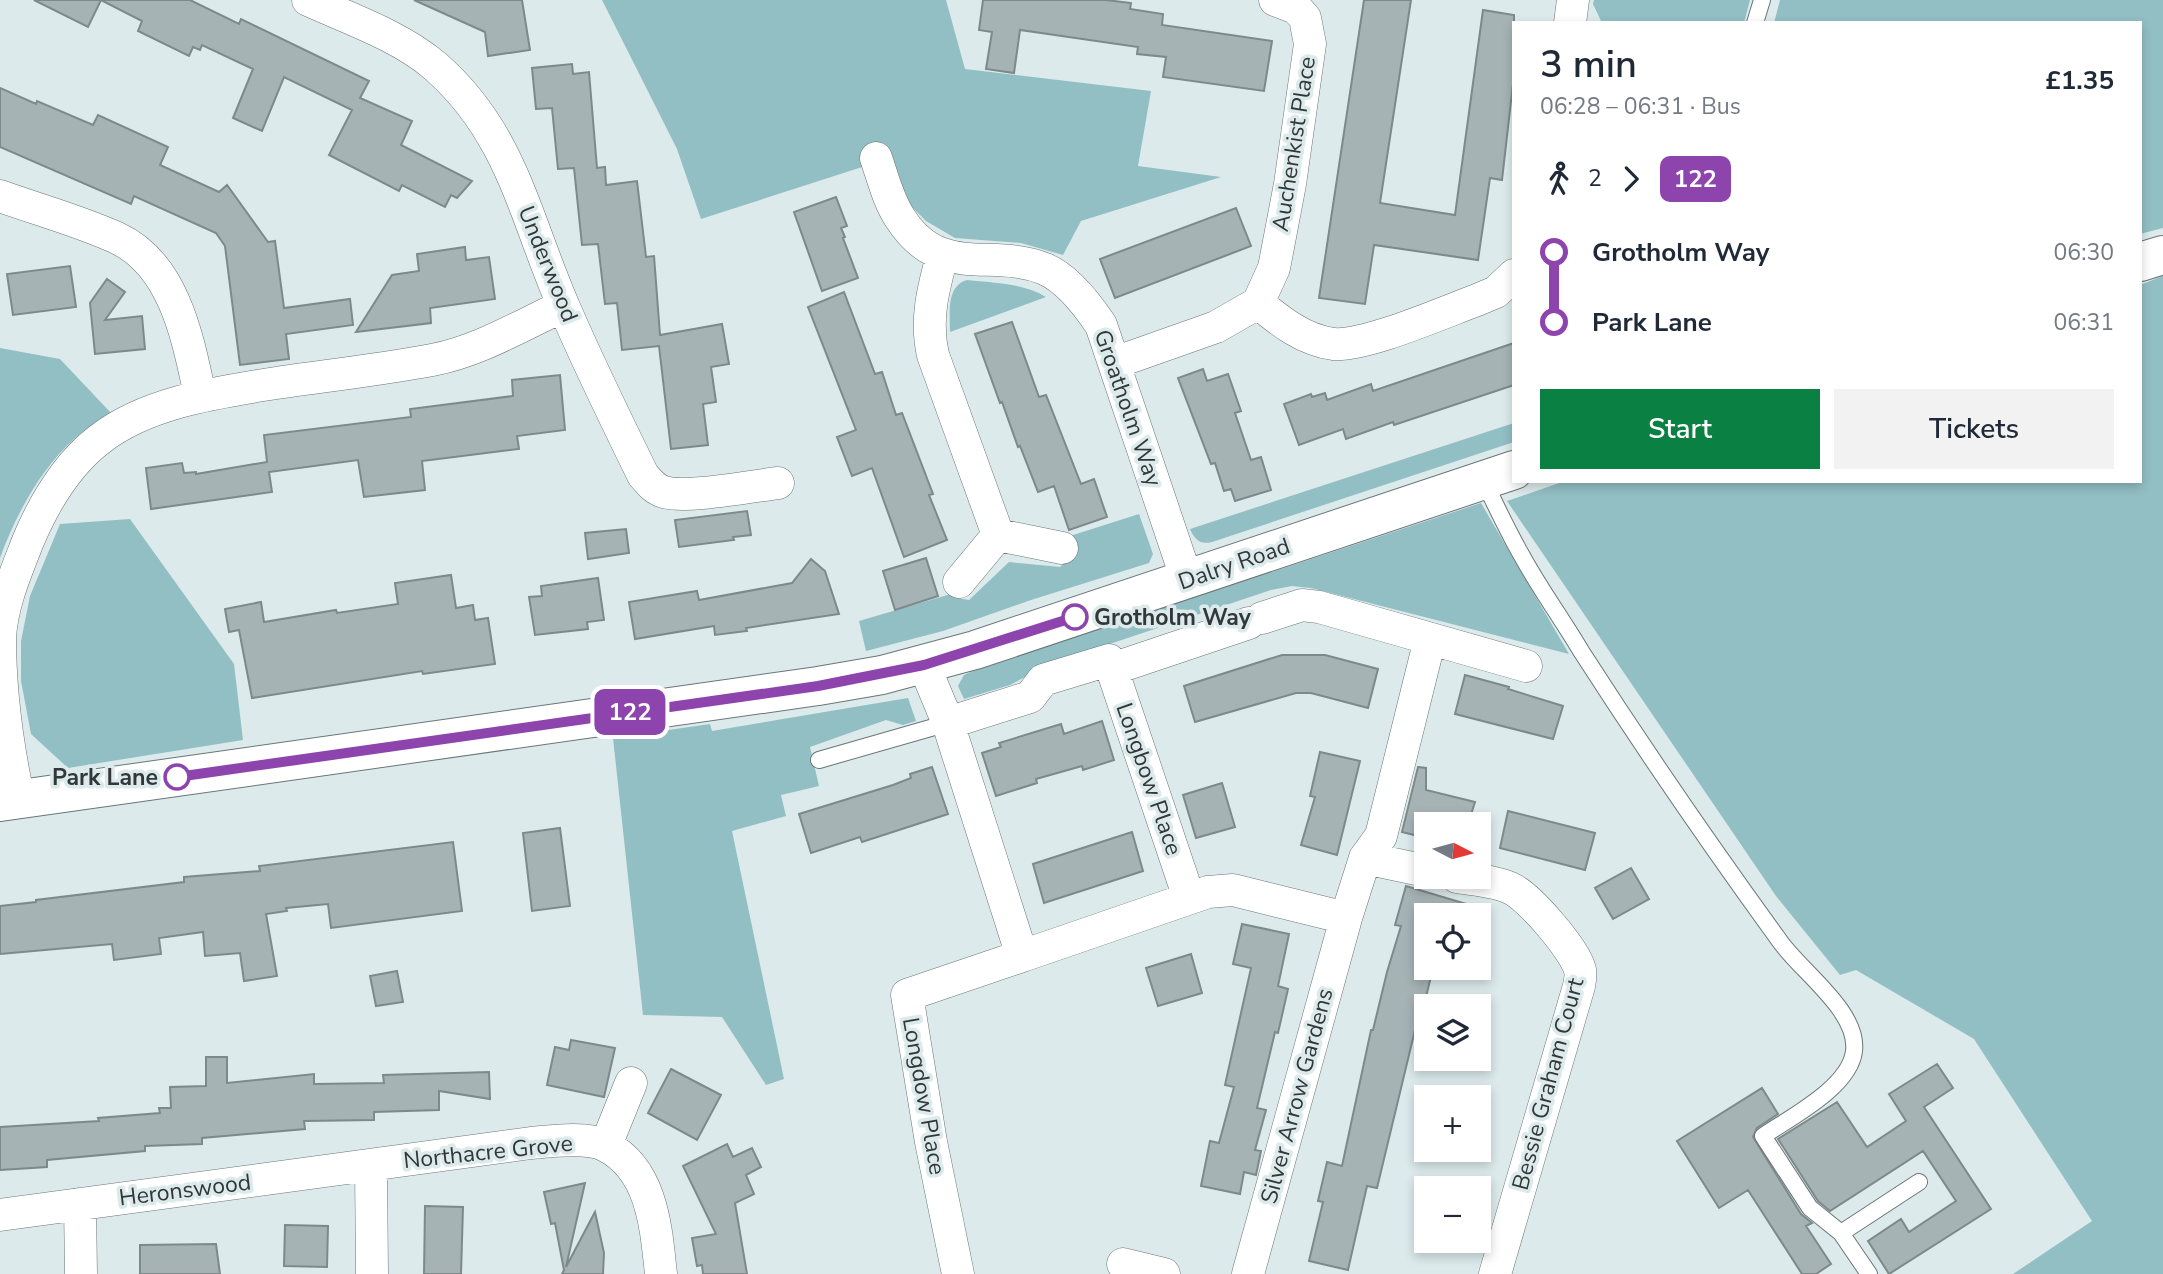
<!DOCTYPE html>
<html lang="en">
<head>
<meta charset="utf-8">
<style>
	body { margin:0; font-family:"Nunito Sans",sans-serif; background:#f2f2f3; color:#1f2937; height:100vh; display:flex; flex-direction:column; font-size:26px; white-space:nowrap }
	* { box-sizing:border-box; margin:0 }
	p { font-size:23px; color:#747a83 }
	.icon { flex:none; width:38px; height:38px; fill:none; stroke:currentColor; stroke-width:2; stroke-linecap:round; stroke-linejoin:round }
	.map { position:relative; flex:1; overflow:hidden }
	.side { position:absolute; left:1512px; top:21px; width:630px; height:462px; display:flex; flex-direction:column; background:#fff; border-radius:0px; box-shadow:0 4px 10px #0003 }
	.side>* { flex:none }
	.badge { padding:0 14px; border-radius:10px; font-size:24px; line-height:46px }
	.needle { width:46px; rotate:96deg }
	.controls { position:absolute; left:1414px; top:812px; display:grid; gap:14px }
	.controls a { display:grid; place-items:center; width:77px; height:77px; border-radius:0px; background:#fff; box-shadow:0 4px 10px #0003; font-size:35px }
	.map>.badge { position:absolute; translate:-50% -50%; box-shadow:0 0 0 4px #fff }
	.legs { display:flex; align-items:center; gap:10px; height:77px; padding:0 28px; font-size:23px }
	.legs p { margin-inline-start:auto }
	.headline { display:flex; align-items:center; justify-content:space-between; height:119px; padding:0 28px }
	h1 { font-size:38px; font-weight:600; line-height:52px }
	.primary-button { display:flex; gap:14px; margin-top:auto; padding:14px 28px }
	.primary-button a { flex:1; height:80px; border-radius:0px; background:#0b8043; color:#fff; font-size:28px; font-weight:600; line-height:80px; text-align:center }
	.primary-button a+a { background:#f2f2f3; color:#1f2937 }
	ul { padding:0 28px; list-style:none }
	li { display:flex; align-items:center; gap:24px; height:70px; font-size:26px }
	li i { display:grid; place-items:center; width:10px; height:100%; margin:0 9px; background:currentColor }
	li i::after { content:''; width:18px; height:18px; margin:-9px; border:5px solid; border-radius:50%; background:#fff }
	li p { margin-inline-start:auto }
	li:first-child i { background:linear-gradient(#0000 50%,currentColor 0) }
	li:last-child i { background:linear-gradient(currentColor 50%,#0000 0) }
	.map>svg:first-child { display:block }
	.green { fill:#92bfc4 }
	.building { fill:#a6b3b4; stroke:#7d898a; stroke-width:2 }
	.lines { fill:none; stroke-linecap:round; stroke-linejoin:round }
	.lane-casing { stroke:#6a7677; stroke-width:18 }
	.street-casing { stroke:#6a7677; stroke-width:33 }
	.highway-casing { stroke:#6a7677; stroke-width:40 }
	.lane { stroke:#fff; stroke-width:16 }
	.street { stroke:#fff; stroke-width:32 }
	.highway { stroke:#fff; stroke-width:38 }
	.line-1-casing { stroke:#fff; stroke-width:16 }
	.line-1 { stroke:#8e44ad; stroke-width:10 }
	.stop-1-dot { fill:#fff; stroke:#8e44ad; stroke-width:3.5 }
	.labels { text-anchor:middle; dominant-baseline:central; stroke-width:7; stroke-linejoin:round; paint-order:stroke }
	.street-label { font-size:23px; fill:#323738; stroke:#dceaeb }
	.stop-label { font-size:23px; font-weight:bold; fill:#323738; stroke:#dceaeb; text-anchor:start }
</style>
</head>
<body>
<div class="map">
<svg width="2163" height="1274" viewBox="0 0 2163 1274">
	<rect width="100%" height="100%" fill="#dceaeb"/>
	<path class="green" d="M602,0H946L965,69L1151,91L1138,166L1221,177L1081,221L1063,255L1021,243L955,238L926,221L904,199L887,159L701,219L677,149Z
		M1594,0H1750L1744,23H1602L1593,4Z
		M1780,0H2163V228L2140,234V23H1774Z
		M2163,276V1274H2013L2092,1221L1974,1039L1856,970L1840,975L1776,896L1507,501L1565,481H2140V285Z
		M967,280C995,283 1022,283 1046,297L950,332C950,313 946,286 967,280Z
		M0,348L60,359L111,413C99,421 86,428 75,438C41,468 15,516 0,558Z
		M1514,423V442L1212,542C1200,545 1195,540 1190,529Z
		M1481,503L1569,654L1311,588L1292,586L1271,590L1047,665L1010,685L964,699L958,686L964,675L977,669Z
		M1139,514L1153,554L1149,563L1031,600L943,631L866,651L859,621L951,594L957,598L969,600L1009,562L1060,567L1066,562L1070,536Z
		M130,519L234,664L243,740L68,768L31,734L21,681V641L30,596L60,524Z
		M908,698L916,721L903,725L886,720L810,747L819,786L781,795L786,816L732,831L784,1079L766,1085L722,1017L643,1015L613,738L710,724L712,731Z"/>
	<path class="building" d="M34,0H190L239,24L241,19L369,81L360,98L412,121L401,145L472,181L457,198L451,195L445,207L402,185L399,191L329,155L352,110L284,77L262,131L233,118L253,69L202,45L200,50L193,47L189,56L138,31L142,21L101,0L88,27Z
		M414,0H522L530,50L488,56L485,32Z
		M983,0H1106L1131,3L1130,9L1163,14L1162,25L1272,41L1264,91L1163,77L1166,57L1137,54L1138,47L1020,30L1014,73L986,69L992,32L979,30Z
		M1364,0H1411L1380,203L1455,215L1483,10L1514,15V75L1502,180L1490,178L1478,260L1374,245L1365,304L1319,298Z
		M572,64L573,74L589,72L597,168L605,167L606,185L637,181L646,257L654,256L660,335L722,324L729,364L711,367L716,402L703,404L708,445L671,449L659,346L622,350L617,303L605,304L598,244L582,245L574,168L558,169L552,108L536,109L532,68Z
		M0,88L36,104L37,101L93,125L98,115L168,147L160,165L219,192L227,185L268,242L275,241L284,308L350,299L353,325L286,334L289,359L240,365L225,246L216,233L134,196L131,204L0,147Z
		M836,197L847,226L841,228L845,237L843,238L858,278L822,291L794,212Z
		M1236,208L1251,246L1115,298L1100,259Z
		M465,247L466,260L489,257L495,299L430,308L431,323L356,332L392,275L419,271L417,254Z
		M70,266L76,307L13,315L7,274Z
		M107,279L125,292L105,320L142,316L145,349L95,354L90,303Z
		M844,292L875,374L882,372L896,415L902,413L933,494L929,495L947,540L904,557L872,468L852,476L837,437L856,430L808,307Z
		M1012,322L1039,397L1046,395L1081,484L1094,479L1107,517L1069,530L1054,486L1038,492L1020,446L1018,447L1002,402L1000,403L975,334Z
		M1514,343V385L1394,425L1393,422L1346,439L1343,429L1299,445L1284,404L1311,394L1312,397L1325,393L1327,400L1371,384L1373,391Z
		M1203,369L1207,381L1228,374L1241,411L1235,413L1251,460L1261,457L1271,490L1235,501L1231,489L1224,491L1215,463L1211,464L1178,378Z
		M560,375L565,430L517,436L519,449L422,461L425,490L364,497L358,460L269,472L272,492L151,509L146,468L182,463L184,473L196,472V474L267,462L264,435L411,417L410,409L513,396L512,380Z
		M747,511L751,535L733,537L734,540L679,547L675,520Z
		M626,529L629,553L588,559L585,533Z
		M926,558L938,596L895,610L883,571Z
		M811,559L825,571L839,614L746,628L747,631L715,635L714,626L635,639L629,602L697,591L699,600L792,583Z
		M451,575L456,608L473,605L475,620L488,618L495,664L423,674L422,671L252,698L239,630L229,632L225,609L261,602L264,622L336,610L337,613L398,604L395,583Z
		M598,578L604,620L587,622L588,629L535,635L529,597L542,596L541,586Z
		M1282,655H1325L1378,669L1368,708L1311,693H1296L1195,722L1184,686Z
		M1465,675L1509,687L1508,689L1563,706L1553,739L1455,714Z
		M1102,721L1114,760L1083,770L1082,766L1036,779L1037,783L996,796L982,753L1001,747L999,743L1061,724L1064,734Z
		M1320,752L1360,761L1337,855L1301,845L1315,797L1310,796Z
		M932,767L948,814L862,842L860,837L811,853L799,814L893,785L911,778L910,774Z
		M1418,767L1426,768V790L1475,802L1468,824H1426V838L1402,832Z
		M1222,783L1235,827L1196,838L1183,795Z
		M1508,811L1595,833L1585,870L1500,848Z
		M560,828L570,906L532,911L523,833Z
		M1132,832L1143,871L1044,903L1033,864Z
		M453,842L462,911L331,928L328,904L286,908L287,911L266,914L277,976L244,981L240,953L205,956L203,932L159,938L161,954L114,960L112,944L0,954V906L36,902V900L184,882V877L260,871L259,866Z
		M1631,868L1649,899L1613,919L1595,888Z
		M1406,886L1483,909L1482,915H1426V968H1433L1418,1030H1415L1377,1188L1367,1186L1348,1270L1309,1261L1323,1202L1318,1201L1327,1162L1342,1166L1371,1030H1373L1387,972L1401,926L1395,925Z
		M1242,924L1289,934L1278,986L1288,989L1278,1033L1275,1032L1257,1108L1266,1110L1255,1150L1261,1151L1256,1175L1244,1172L1240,1194L1201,1186L1210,1141L1219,1143L1234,1087L1225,1085L1251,968L1233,964Z
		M1191,954L1202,993L1158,1006L1146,968Z
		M397,971L403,1002L376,1006L370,976Z
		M571,1040L615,1048L604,1097L547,1085L555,1047L569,1050Z
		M206,1057H227V1083L314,1074V1084L384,1083L383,1075L489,1072L490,1099L439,1091V1110L374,1112V1120L304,1121L305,1129L202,1138V1144L145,1146V1151L47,1160V1167L0,1170V1127L99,1121L98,1118L160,1113L159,1108H171L170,1087L206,1086Z
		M1937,1064L1953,1088L1924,1107L1991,1209L1889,1274L1868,1241L1901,1219L1909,1232L1956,1201L1923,1151L1830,1211L1818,1201L1778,1139L1837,1102L1867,1147L1906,1121L1889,1094Z
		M671,1069L721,1095L697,1140L648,1113Z
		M1762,1088L1778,1114L1757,1128L1753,1137L1801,1214L1812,1223L1806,1226L1831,1264L1816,1274H1802L1748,1190L1719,1208L1677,1141Z
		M727,1144L733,1157L752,1148L761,1167L746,1175L754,1194L735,1203L747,1274H703L702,1265L697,1266L692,1238L716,1234L683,1166Z
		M585,1183L566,1267L595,1212L604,1253L603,1274H562L564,1270L555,1223L551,1224L544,1192Z
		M425,1206L463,1207L461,1274H424Z
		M285,1225L328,1226L327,1267L284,1266Z
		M216,1244L220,1274H140V1245Z"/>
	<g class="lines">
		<defs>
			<path id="lane" d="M1755,23L1762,0
				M1484,481C1496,506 1508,532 1522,556C1540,589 1562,619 1581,651C1644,749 1710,845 1779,940C1800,971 1859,1011 1854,1051C1850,1087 1791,1117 1763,1136L1810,1208L1841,1233L1869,1274
				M819,760L948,723
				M1841,1233L1919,1182"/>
			<path id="street" d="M308,0C350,19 400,36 435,66C512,133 525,218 564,307C588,363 616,420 643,475C649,482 654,489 664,492C685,499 753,486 778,483
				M1570,23L1573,0
				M876,158C883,178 888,200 900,218C940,281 991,247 1045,269C1068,279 1087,304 1101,325L1187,580
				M0,196C39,210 80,221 117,238C175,265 188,340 200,395
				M942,256C933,290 925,320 933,355L998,535
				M1258,303L1274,268L1290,184L1310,44L1305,18L1296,8L1275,0
				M1114,363L1216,327L1258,303C1280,321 1303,340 1333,344C1365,347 1444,312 1477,300L1496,292L1514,275
				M959,582L998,535L1062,548
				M1262,618L1302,605L1319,607L1526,666
				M924,665L948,723L1022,956L1208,892L1233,890L1346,918L1365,858L1381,836L1430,639
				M1112,669L1249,623
				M948,723L1030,697L1043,680L1109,660L1189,898
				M19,800C8,749 0,689 0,637C2,604 16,572 28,541C44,503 67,464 100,439C146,403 214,393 270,384C324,376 378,370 432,360C479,351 520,326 563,306
				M1365,858L1426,871
				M1457,877C1474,880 1495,881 1510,888C1529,896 1575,950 1580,970C1581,974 1580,981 1579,986L1495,1274
				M606,1145L631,1083
				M371,1166L372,1274
				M80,1204L81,1274
				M0,1215L531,1143C551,1141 589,1136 606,1146C653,1170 656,1229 661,1274
				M1123,1264L1164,1274
				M958,1274L931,1142L907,995L1022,956
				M1248,1274L1346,918"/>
			<path id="highway" d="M2140,262L2163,255
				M0,802L818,686L882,675L975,650L1514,470"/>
		</defs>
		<use href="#lane" class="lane-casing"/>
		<use href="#street" class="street-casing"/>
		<use href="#highway" class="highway-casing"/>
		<use href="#lane" class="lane"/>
		<use href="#street" class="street"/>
		<use href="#highway" class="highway"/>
	</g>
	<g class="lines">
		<defs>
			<path id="line-1" d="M177,777L818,686L924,665L1075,617"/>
		</defs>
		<use href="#line-1" class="line-1-casing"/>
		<use href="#line-1" class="line-1"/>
	</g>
	<g class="stop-1-dot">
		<circle cx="1075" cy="617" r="12"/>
		<circle cx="177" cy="777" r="12"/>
	</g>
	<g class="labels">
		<g class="street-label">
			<text transform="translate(1294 144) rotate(-81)">Auchenkist Place</text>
			<text transform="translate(548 264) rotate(68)">Underwood</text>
			<text transform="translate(1128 408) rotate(71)">Groatholm Way</text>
			<text transform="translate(1234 564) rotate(-19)">Dalry Road</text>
			<text transform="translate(1149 779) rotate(71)">Longbow Place</text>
			<text transform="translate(1548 1084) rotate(-75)">Bessie Graham Court</text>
			<text transform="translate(924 1096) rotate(80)">Longdow Place</text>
			<text transform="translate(1297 1096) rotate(-75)">Silver Arrow Gardens</text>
			<text transform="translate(488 1152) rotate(-6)">Northacre Grove</text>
			<text transform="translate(185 1190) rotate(-7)">Heronswood</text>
		</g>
		<g class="stop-label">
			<text x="1094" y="617">Grotholm Way</text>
			<text x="158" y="777" text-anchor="end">Park Lane</text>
		</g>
	</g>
</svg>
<div class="controls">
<a><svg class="needle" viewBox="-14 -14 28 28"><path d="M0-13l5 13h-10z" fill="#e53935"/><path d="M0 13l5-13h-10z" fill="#747a83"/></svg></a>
<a><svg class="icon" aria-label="locate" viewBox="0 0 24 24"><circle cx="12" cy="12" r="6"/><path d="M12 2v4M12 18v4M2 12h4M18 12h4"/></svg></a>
<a><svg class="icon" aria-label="layers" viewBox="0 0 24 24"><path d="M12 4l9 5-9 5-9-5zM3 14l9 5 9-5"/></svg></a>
<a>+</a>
<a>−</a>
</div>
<b class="badge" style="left:630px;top:712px;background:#8e44ad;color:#fff">122</b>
<section class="side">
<div class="headline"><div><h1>3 min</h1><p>06:28 – 06:31 · Bus</p></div><b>£1.35</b></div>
<div class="legs"><svg class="icon" aria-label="walk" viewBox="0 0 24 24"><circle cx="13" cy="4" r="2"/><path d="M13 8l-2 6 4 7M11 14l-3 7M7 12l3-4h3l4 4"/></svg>2<svg class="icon" aria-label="forward" viewBox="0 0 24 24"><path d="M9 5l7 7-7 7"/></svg><b class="badge" style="background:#8e44ad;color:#fff">122</b></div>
<ul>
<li><i style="color:#8e44ad"></i><b>Grotholm Way</b><p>06:30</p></li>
<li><i style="color:#8e44ad"></i><b>Park Lane</b><p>06:31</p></li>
</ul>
<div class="primary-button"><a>Start</a><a>Tickets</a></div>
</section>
</div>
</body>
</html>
